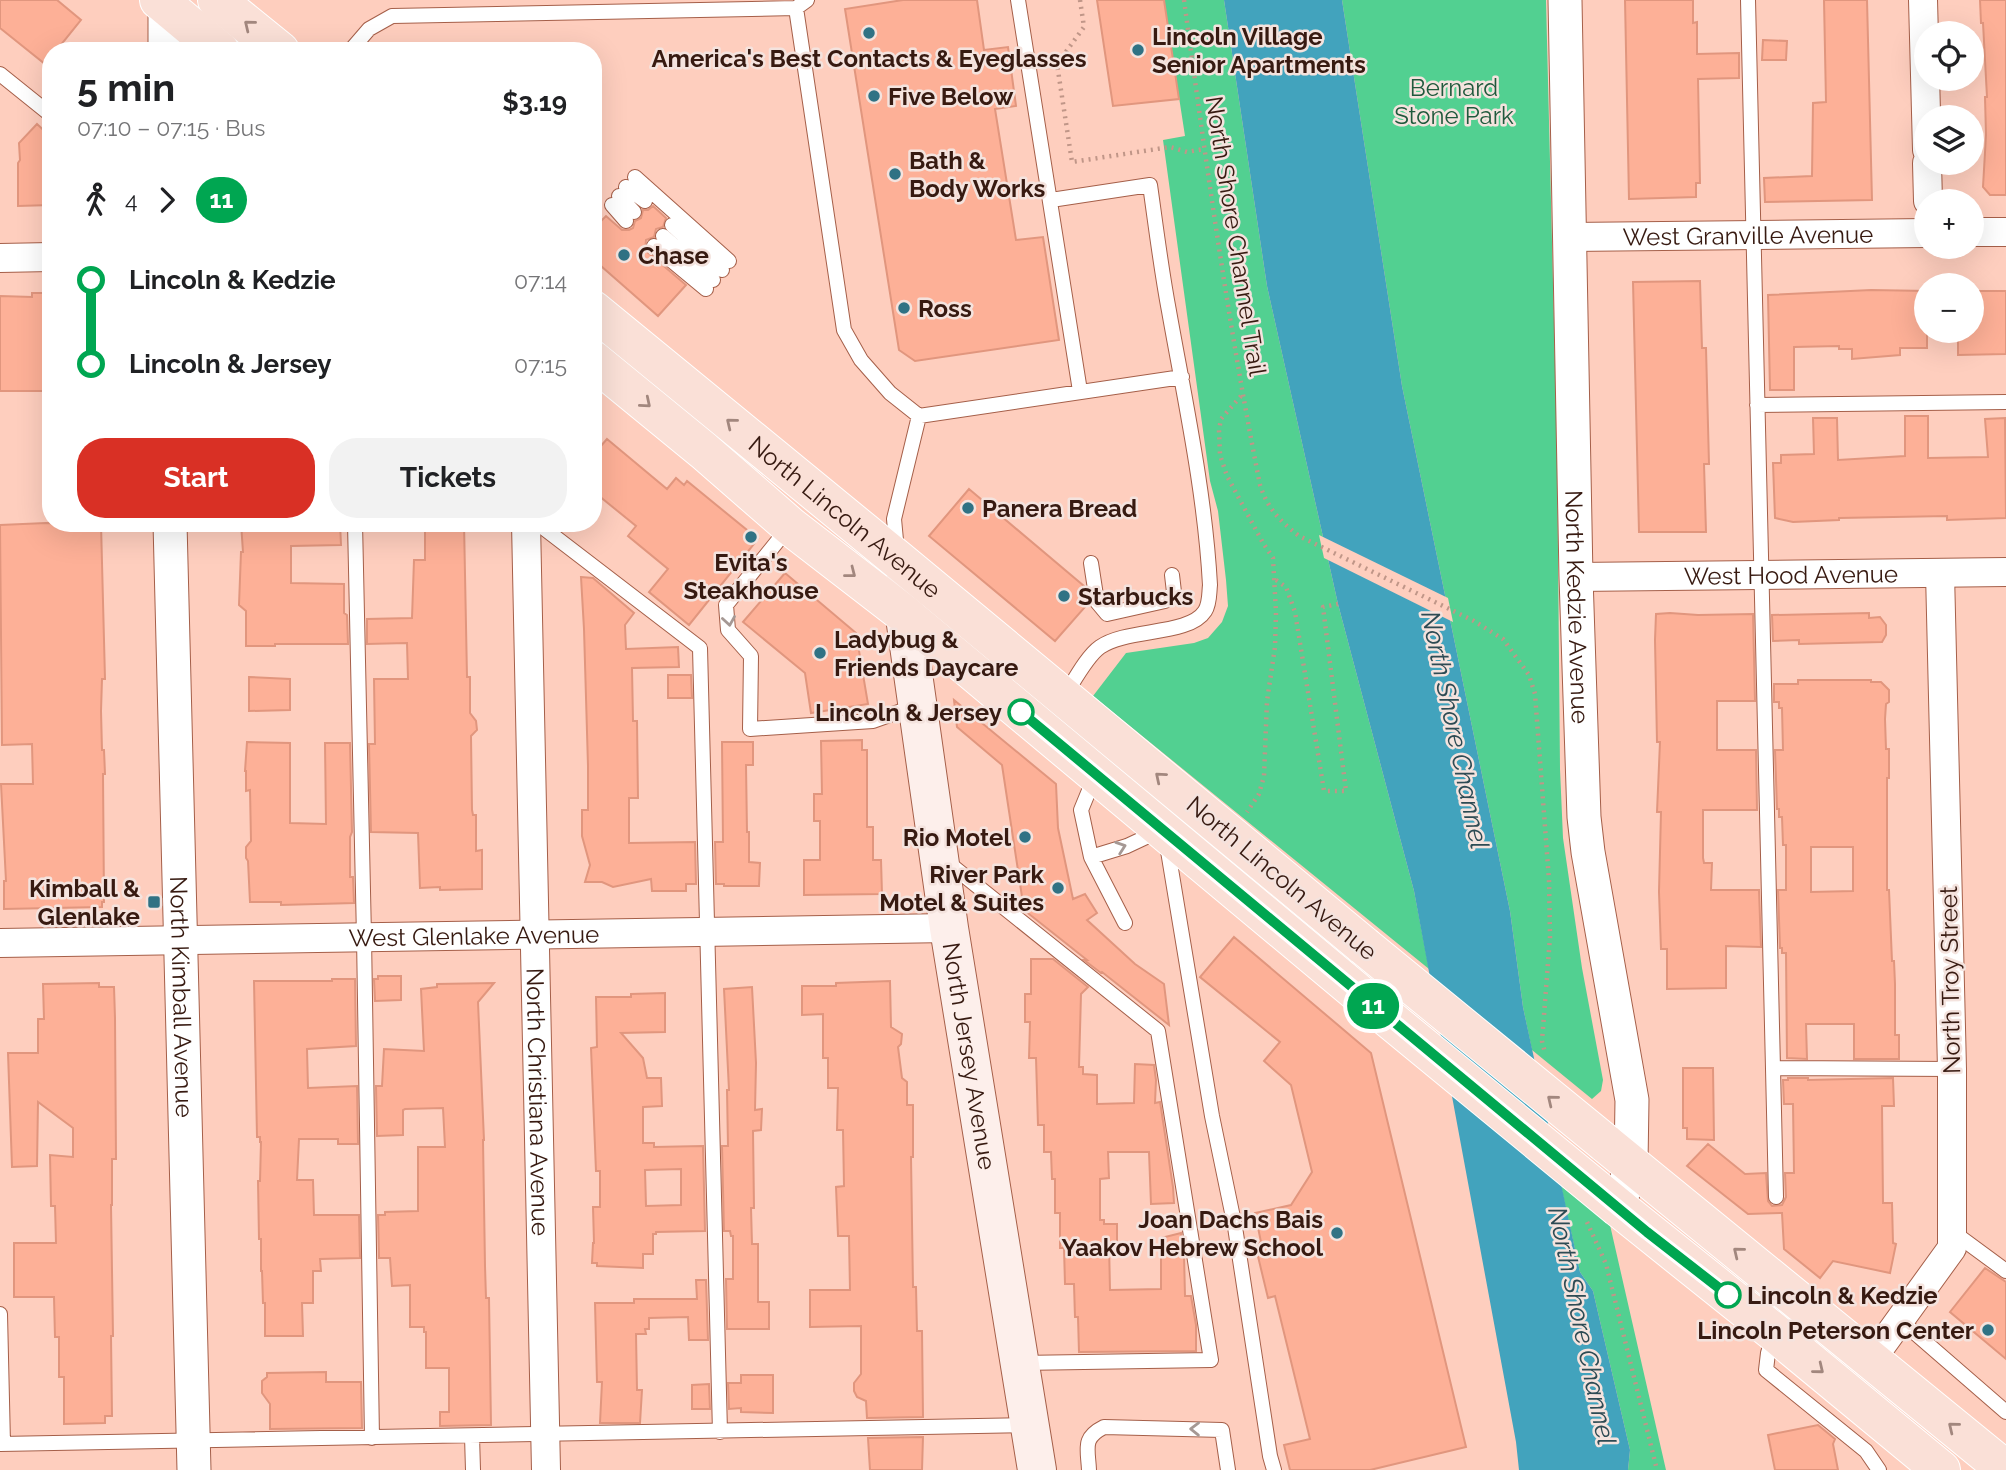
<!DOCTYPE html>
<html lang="en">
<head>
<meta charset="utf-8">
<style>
	body { margin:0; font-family:Raleway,sans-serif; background:#f2f2f2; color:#202124; height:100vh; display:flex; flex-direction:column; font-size:26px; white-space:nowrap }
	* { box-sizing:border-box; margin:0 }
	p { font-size:23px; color:#757577 }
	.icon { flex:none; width:38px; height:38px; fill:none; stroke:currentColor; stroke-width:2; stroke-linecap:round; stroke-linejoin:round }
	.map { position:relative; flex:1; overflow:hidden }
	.drawer { position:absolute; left:42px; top:42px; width:560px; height:490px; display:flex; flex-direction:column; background:#fff; border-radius:28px; box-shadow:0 7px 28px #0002 }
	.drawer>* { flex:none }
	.badge { padding:0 14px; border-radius:23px; font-size:24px; line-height:46px }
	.tools { position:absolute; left:1914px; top:21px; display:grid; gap:14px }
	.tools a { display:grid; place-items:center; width:70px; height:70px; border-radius:50%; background:#fff; box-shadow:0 7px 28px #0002; font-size:35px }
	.map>.badge { position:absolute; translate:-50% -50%; box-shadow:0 0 0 4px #fff }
	.legs { display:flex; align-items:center; gap:10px; height:77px; padding:0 35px; font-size:23px }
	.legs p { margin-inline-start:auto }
	.overview { display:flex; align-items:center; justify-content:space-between; height:119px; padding:0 35px }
	h1 { font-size:38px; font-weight:700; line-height:52px }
	.action { display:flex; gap:14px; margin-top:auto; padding:14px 35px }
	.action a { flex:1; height:80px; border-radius:28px; background:#d93025; color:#fff; font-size:28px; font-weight:700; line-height:80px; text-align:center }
	.action a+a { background:#f2f2f2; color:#202124 }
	ul { padding:0 35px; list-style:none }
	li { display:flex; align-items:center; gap:24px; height:84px; font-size:26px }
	li i { display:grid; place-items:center; width:10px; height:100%; margin:0 9px; background:currentColor }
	li i::after { content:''; width:18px; height:18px; margin:-9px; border:5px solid; border-radius:50%; background:#fff }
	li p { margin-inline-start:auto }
	li:first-child i { background:linear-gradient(#0000 50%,currentColor 0) }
	li:last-child i { background:linear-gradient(currentColor 50%,#0000 0) }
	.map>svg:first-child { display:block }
	.green { fill:#52d091 }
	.water { fill:#42a3bd }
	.pier { fill:#fecebe }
	.building { fill:#fdb097; stroke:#e1967e; stroke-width:2; fill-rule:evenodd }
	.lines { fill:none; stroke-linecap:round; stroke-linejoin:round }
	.service-casing { stroke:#a55f49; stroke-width:16 }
	.minor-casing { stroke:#a55f49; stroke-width:30 }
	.tertiary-casing { stroke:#a55f49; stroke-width:35 }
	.secondary-casing { stroke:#a55f49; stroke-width:40 }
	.primary-casing { stroke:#fff; stroke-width:40 }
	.path { stroke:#c09688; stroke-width:4.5; stroke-dasharray:2 5; stroke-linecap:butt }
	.service { stroke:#fff; stroke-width:14 }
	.minor { stroke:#fff; stroke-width:28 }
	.tertiary { stroke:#fff; stroke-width:33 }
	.secondary { stroke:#fdefeb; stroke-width:38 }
	.primary { stroke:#fae0d7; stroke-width:38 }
	.primary-bridge-casing { stroke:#fff; stroke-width:40; stroke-linecap:butt }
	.primary-bridge { stroke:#fae0d7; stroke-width:38 }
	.oneway { stroke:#a2877e }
	.oneway2 { stroke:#a59894 }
	.line-1-casing { stroke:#fff; stroke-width:16 }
	.line-1 { stroke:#00a651; stroke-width:10 }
	.poi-dot { fill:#307284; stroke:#f4e3de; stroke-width:2.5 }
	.stop-1-dot { fill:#fff; stroke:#00a651; stroke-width:3.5 }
	.labels { text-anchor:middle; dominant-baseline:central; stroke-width:5; stroke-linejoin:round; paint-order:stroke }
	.poi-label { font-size:24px; font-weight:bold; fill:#371a11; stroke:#f4e3de; text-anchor:start }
	.park-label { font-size:24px; fill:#1f593c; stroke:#f4e3de }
	.street-label { font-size:24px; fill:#371a11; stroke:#f4e3de }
	.stop-label { font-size:24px; font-weight:bold; fill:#371a11; stroke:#f4e3de; text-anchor:end }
	.water-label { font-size:26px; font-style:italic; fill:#2d4b54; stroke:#f4e3de }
</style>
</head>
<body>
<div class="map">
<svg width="2006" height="1470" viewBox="0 0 2006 1470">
	<rect width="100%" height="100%" fill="#fecebe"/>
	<path class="green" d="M1164,0H1224L1267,286L1338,604L1414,891L1429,969L1093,696L1126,653L1194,643L1208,638L1222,622L1228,606L1226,580L1218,511L1210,481L1163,140L1185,136Z
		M1342,0H1546L1557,444L1560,769L1563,838L1582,968L1603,1080L1601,1091L1592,1099L1532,1050L1523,1007L1510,911L1402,386Z
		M1561,1186L1610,1225L1666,1470H1628L1630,1450L1593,1291L1580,1272Z"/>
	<path class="water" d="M1224,0H1342L1402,386L1510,911L1523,1007L1580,1272L1593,1291L1630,1450L1628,1470H1519L1516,1442L1414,891L1338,604L1267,286Z"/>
	<path class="pier" d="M1319,535L1448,598L1453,622L1324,558Z"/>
	<path class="building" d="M0,0H57L81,20L56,51H51V57L45,64L0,28Z
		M903,0H977L984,50L1008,47L1016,106L995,109L1016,240L1043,237L1059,340L915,361L899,350L845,9Z
		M1097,0H1164L1179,99L1113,106Z
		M1625,0H1693V23L1697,22V54L1739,53V78L1698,79L1700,183H1696V197L1629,199Z
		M1824,0H1867L1872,200L1765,202L1764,178L1812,176L1813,103L1826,102Z
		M1980,0H2006V195H1990L1983,187L1986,135L1985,97H1987L1983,23H1981Z
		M1763,40L1787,41L1786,60H1762Z
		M37,124L51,137V205L18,206V163L20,160L19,143Z
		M653,206L666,218L663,227L656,229L654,237L646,240L645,250L686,285L658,316L593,259V229L606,216L622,230H629L633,228L635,221L641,218L643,210H648Z
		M1700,281L1702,348H1706L1709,464H1704L1706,532H1639L1633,282Z
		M1871,290L1927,291V348H1900V355L1852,359V349H1839V346L1794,347V390H1770L1768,295Z
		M1972,291H2006V354L1958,355V331H1972Z
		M32,293H51V391H0V296L32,297Z
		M1905,416H1928V458L1988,457L1985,419L2005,418L2006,518L1947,520V516L1839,518V520L1793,522L1775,518L1773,463H1781V455L1814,454L1813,418H1837L1838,460L1905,456Z
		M607,439L667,489L676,478L684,485L687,481L758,539L689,625L649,592L668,569L628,536L636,526L593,491V455Z
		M969,489L1084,586L1085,607L1055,641L929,536Z
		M46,523L101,524L105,679H102L101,711L102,750H104L105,774H103L104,902H102V907L4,909V881H6L1,784H33L32,744L2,745L0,525Z
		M241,523H340L341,545L291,546V583L344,584V613L347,615L348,644H275V646H246V611L239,605L241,552H243Z
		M425,523H464L467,677H470V713L476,721L477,730L471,736L472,810L473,815H476V851L482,850V889L440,890V887L420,888L418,833L371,832L369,744H375L374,679H408L407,643L367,644V619L412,618L414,560H425Z
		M785,573L856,633L868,704L811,713L805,673L743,622Z
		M581,577L593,578L634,613L625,625L626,649L678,647L679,667L632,668L633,721H637L638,798H629V843L695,842L696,884H686V891H652L651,879L613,887L602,882H585L590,865L582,836V810H588V766L584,629Z
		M1670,613L1698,615L1753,614L1755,701H1717V750H1756L1757,810H1703V858L1704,863H1712L1711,890H1759L1761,947L1726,946V988L1667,989V949H1661L1659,892L1661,812H1657L1660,742H1657L1655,640L1656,614Z
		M1869,613V618L1880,617L1886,625V635L1882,642L1799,644V640L1773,641L1772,615Z
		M668,675H691L692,698H668Z
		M249,677L290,679V710L249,711Z
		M1798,680H1871V682H1881L1889,690V702L1886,704L1885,719L1886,749H1889V778H1887V890H1889L1892,961H1894L1895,984V1035H1899V1059H1854V1024H1806L1807,1059L1787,1058L1786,953H1782V948H1780L1778,890H1786V845H1783L1782,817H1779V809H1777L1775,750H1783L1782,708H1779V702H1774V684H1798ZM1811,847H1853V891L1811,892Z
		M954,700L1056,784L1058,828L1073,899L1085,894L1097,913L1087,920L1135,964L1164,984L1169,1025L1102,972L1101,973L1084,960H1087L1024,910L1002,765L957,727Z
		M862,740V750H867V827H873V860H881L882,894L804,895V860H820V821H814V794H822L821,741Z
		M247,742L290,743V823L326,824L325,743H350L352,832L350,837V877H353L354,903L281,905V902H250L248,861L246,858V847L251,841L250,790L246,791V771H245Z
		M722,742H753V765H746L747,832H749V862L760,863L759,886H724V884H716L715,842H723Z
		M1234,937L1371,1053L1466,1447L1370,1470H1290L1284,1445L1310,1439L1275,1296L1268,1298L1255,1244L1261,1242L1255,1213L1291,1205L1312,1172L1291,1085L1264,1061L1280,1042L1200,977Z
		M1031,959H1053L1088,987L1081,994L1079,1067H1083V1074L1097,1075V1104L1134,1103L1135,1064L1154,1065L1156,1080L1155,1103L1160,1102L1161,1108L1173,1187L1174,1203L1151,1204L1149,1152H1108L1109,1178L1100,1179V1220H1104V1224H1117V1244H1109L1110,1290L1161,1289V1238L1181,1233L1184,1255L1185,1296H1191L1196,1325V1351L1079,1352L1078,1317H1075L1074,1284H1065L1064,1248H1060V1213H1055V1179H1052L1051,1152H1044V1125H1038L1036,1058H1029L1030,1022H1025V994H1031Z
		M378,976H401V1000L375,1001L374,979H378Z
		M332,979H355L356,1046L307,1049L308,1088L357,1086L358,1144H338V1139H299L297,1180H313L314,1215H359L360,1258L320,1259L321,1271H313V1303H302L303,1336H265V1303H263L262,1271H261V1239H259L258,1181H260L261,1142H260V1137H257L254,981H332Z
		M890,981L891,1027L902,1034L901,1044L898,1047L902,1078L907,1082V1105H913V1157H911L913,1287H916L917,1331H922L923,1417L867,1418L866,1401L857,1397L854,1391V1383L861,1374V1326L810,1327V1290H850L849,1236H838L836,1187L844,1186L843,1130H837L838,1088H828V1058H823V1014L802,1015V986H836V983Z
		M99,983V987H114L115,1018L116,1159H112V1205H111L113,1336H111L112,1416H105V1423L64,1424V1377H59V1337H55L54,1297H14V1243H56L55,1206H51L50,1155L73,1157V1128L38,1102L37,1166L12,1167L8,1053H38V1019H44L43,984Z
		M494,983L478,1002L484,1140H483L485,1266L486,1298H489L491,1425L440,1426V1412H449V1368H426V1332H424V1327H410V1285L392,1286L390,1258H379L378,1215H385V1212L418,1211V1147H445L443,1108L405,1109L403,1110V1135L377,1136L376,1086H382L384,1049L424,1051L421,989L437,987V984Z
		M752,987L756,1063L755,1110L762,1109L761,1130L753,1131L754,1208H751L752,1244H758V1302H769V1329H727L726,1279H733V1236H731L730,1231H724L722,1146H728L727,1090H729L724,989Z
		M665,993V1032L621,1033L643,1058L647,1078H661L662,1106L643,1107V1143H654V1147L703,1146L705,1231L656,1232V1234H653V1254H643V1268L597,1266V1263H592L593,1243H594L593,1207H600V1171H596L591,1048L597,1047L596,997H631V994ZM681,1169V1205L646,1206L645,1170Z
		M1683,1068H1713L1714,1140L1687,1139V1128H1683Z
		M1788,1078H1808V1080L1893,1078L1894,1106H1882L1883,1203H1892L1893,1243L1896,1244L1890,1273L1833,1261L1820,1278L1784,1249L1782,1213L1748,1214L1687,1166L1708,1144L1745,1174L1766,1173L1768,1201L1772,1206L1782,1205L1786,1197L1785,1173H1794L1793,1104H1784L1783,1080H1788Z
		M1985,1268L2006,1282V1359L1950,1312Z
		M696,1280H706L708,1340H689L688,1317L649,1318V1329H645L646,1334H636L637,1390H642L640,1423H600L602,1382H597L595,1303H634V1299H697Z
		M326,1372V1382H361L362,1428L270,1429V1404L262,1393V1381L267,1377V1373Z
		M741,1375H773V1413L741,1412V1408L729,1409L728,1383H741Z
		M709,1384L710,1409H692V1385Z
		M1818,1425L1835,1439L1833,1444L1838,1470H1775L1768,1435Z
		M923,1437L922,1470H870L868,1438Z"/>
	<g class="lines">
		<defs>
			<path id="service" d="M1018,0L1080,391
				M1748,0L1776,1197
				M796,8L844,330L861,360L890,393L919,416L1182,377
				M350,51L369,29L392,16L796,8L807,0
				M0,74L51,115
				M635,177L729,261
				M626,187L645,201
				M619,196L634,212
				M1051,200L1150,185C1156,227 1161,269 1169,311C1185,401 1205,493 1210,585C1209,593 1210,603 1205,611C1189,636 1127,628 1100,647C1087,656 1074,681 1065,695
				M612,205L626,221
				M672,225L722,270
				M663,236L713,280
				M654,246L706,289
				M1757,405L2006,402
				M355,523L364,937L372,1438
				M537,523L700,648L720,1432
				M789,527L726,605L728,630L751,656L750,729L873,721L915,706
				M897,551L894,519L919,416
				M1091,563L1097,602L1107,614L1165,601L1174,592L1172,575
				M1095,776L1081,810L1091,857L1127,846L1159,831
				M1167,845L1212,1116L1235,1227L1270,1456L1274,1470
				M1091,857L1125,923
				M946,861L1158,1031L1211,1360L1020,1363
				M1773,1068L1952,1069
				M1953,1232L2006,1271
				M0,1314L3,1444
				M1900,1320L2006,1412
				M1774,1334L1768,1353L1766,1370L1866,1451L1879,1470
				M472,1436L473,1470
				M0,1444L1027,1425
				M1089,1470C1088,1448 1082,1438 1104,1427L1222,1430L1228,1470"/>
			<g id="minor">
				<path d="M1923,0L1927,150"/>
				<path d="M1927,163L1928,201"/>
				<path d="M1972,232H2006"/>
				<path id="s1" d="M1570,237L1927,233"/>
				<path d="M0,258L51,257"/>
				<path id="s2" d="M526,523L546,1470"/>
				<path id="s3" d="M1576,577L2006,572"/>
				<path id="s4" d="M0,943L949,928"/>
				<path d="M1871,1360L1952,1248V1069L1940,573"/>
			</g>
			<g id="tertiary">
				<path id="s5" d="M1565,0L1576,577L1584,817L1588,852L1632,1100L1631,1163L1619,1208"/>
				<path d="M165,51V5"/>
				<path id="s6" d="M170,523L194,1470"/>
			</g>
			<g id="secondary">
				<path id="s7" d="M901,589L949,928L1037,1470"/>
			</g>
			<g id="primary">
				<path d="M159,0L220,51"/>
				<path d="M217,0L280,51"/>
				<path id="s8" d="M593,310L897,559L1364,946"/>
				<path d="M593,360L704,451L790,526L904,614L1376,1008"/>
				<path d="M1605,1143L2006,1470"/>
				<path d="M1619,1208L1775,1333L1941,1470"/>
			</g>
		</defs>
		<use href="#service" class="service-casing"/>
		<use href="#minor" class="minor-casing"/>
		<use href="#tertiary" class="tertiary-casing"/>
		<use href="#secondary" class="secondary-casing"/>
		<use href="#primary" class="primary-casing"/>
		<path class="path" d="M1080,0L1084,27L1057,64L1072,162L1170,147L1187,152L1204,149
			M1184,0C1206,162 1228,324 1260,485C1268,509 1279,520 1299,536L1474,621L1503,639L1529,675L1535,694L1549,880L1550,937L1542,1041L1545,1053
			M1241,396L1221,419L1219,430L1220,455L1227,476L1263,543L1273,558L1276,613L1275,647L1267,701L1264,776L1259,794L1247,812
			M1276,580L1286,587L1295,612L1324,791H1346L1323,607L1338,604
			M1587,1222L1606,1264L1656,1466V1470"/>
		<use href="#service" class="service"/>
		<use href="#minor" class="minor"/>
		<use href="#tertiary" class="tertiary"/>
		<use href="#secondary" class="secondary"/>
		<use href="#primary" class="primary"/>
		<defs>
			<path id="primary-bridge" d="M1364,946L1605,1143
				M1376,1008L1619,1208"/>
		</defs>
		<use href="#primary-bridge" class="primary-bridge-casing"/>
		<use href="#primary-bridge" class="primary-bridge"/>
	</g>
	<defs><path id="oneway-chevron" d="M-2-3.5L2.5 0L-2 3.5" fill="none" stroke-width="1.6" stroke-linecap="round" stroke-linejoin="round" transform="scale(1.75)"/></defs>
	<g class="oneway">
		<use href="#oneway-chevron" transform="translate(249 25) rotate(-141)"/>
		<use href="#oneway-chevron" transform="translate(646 403) rotate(40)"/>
		<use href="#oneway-chevron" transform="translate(731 423) rotate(-141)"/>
		<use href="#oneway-chevron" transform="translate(851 573) rotate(38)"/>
		<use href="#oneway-chevron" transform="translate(1160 777) rotate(-140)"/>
		<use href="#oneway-chevron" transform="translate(1552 1100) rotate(-141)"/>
		<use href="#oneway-chevron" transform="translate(1738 1252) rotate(-141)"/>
		<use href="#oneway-chevron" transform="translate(1819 1369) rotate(39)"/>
		<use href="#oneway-chevron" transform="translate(1953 1427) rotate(-141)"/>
	</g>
	<g class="oneway2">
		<use href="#oneway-chevron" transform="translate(729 621) rotate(81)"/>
		<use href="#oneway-chevron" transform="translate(1121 847) rotate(-19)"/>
		<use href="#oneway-chevron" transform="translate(1195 1429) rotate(-179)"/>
	</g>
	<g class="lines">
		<defs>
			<path id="line-1" d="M1021,712L1647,1232L1728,1295"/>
		</defs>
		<use href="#line-1" class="line-1-casing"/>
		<use href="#line-1" class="line-1"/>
	</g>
	<g class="poi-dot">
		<circle cx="869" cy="33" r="7"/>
		<circle cx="1138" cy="50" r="7"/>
		<circle cx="874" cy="96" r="7"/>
		<circle cx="895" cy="174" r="7"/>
		<circle cx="624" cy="255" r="7"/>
		<circle cx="904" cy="308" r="7"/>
		<circle cx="968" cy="508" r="7"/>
		<circle cx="751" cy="537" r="7"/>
		<circle cx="1064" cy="596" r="7"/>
		<circle cx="820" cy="653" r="7"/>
		<circle cx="1025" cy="837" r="7"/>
		<circle cx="1058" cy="888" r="7"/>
		<rect x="147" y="895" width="14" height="14" rx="3.5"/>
		<circle cx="1337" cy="1233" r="7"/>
		<circle cx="1988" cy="1330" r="7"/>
	</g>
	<g class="stop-1-dot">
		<circle cx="1021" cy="712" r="12"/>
		<circle cx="1728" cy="1295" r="12"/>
	</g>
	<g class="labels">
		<g class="poi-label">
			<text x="1152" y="36">Lincoln Village<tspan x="1152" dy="28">Senior Apartments</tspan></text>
			<text x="869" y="58" text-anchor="middle">America's Best Contacts &amp; Eyeglasses</text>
			<text x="888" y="96">Five Below</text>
			<text x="909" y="160">Bath &amp;<tspan x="909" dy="28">Body Works</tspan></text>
			<text x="638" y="255">Chase</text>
			<text x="918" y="308">Ross</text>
			<text x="982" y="508">Panera Bread</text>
			<text x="751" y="562" text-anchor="middle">Evita's<tspan x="751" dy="28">Steakhouse</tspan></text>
			<text x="1078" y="596">Starbucks</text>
			<text x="834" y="639">Ladybug &amp;<tspan x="834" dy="28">Friends Daycare</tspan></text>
			<text x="1011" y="837" text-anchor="end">Rio Motel</text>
			<text x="1044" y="874" text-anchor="end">River Park<tspan x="1044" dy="28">Motel &amp; Suites</tspan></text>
			<text x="140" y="888" text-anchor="end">Kimball &amp;<tspan x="140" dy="28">Glenlake</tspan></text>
			<text x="1323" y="1219" text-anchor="end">Joan Dachs Bais<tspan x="1323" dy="28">Yaakov Hebrew School</tspan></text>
			<text x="1974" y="1330" text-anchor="end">Lincoln Peterson Center</text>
		</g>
		<g class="park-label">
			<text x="1454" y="87">Bernard<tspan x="1454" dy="28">Stone Park</tspan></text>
		</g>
		<g class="street-label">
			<text stroke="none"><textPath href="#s1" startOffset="178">West Granville Avenue</textPath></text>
			<text transform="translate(1236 236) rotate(81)">North Shore Channel Trail</text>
			<text stroke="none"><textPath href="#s8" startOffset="326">North Lincoln Avenue</textPath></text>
			<text stroke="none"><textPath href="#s3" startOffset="215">West Hood Avenue</textPath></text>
			<text stroke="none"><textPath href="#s5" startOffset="607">North Kedzie Avenue</textPath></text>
			<text transform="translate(1282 878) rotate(40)">North Lincoln Avenue</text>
			<text stroke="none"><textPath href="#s4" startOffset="474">West Glenlake Avenue</textPath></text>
			<text transform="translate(1950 980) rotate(-91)">North Troy Street</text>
			<text stroke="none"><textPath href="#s6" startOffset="474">North Kimball Avenue</textPath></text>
			<text stroke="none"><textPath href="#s7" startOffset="472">North Jersey Avenue</textPath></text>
			<text stroke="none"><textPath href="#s2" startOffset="579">North Christiana Avenue</textPath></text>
		</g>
		<g class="stop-label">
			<text x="1002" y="712">Lincoln &amp; Jersey</text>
			<text x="1747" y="1295" text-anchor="start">Lincoln &amp; Kedzie</text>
		</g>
		<g class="water-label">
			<text transform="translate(1455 730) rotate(78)">North Shore Channel</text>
			<text transform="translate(1582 1326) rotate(78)">North Shore Channel</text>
		</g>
	</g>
</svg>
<div class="tools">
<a><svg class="icon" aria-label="locate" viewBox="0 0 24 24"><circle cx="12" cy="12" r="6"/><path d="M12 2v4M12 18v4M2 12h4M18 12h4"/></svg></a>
<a><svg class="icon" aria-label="layers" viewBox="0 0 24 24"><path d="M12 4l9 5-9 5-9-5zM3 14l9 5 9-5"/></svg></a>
<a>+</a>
<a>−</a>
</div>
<b class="badge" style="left:1373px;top:1006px;background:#00a651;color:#fff">11</b>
<section class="drawer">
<div class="overview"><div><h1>5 min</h1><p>07:10 – 07:15 · Bus</p></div><b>$3.19</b></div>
<div class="legs"><svg class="icon" aria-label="walk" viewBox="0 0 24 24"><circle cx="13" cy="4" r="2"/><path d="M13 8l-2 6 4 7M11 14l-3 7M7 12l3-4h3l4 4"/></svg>4<svg class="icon" aria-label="forward" viewBox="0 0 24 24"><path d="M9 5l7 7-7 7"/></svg><b class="badge" style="background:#00a651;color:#fff">11</b></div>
<ul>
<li><i style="color:#00a651"></i><b>Lincoln &amp; Kedzie</b><p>07:14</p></li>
<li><i style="color:#00a651"></i><b>Lincoln &amp; Jersey</b><p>07:15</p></li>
</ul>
<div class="action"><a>Start</a><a>Tickets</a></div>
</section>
</div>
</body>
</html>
